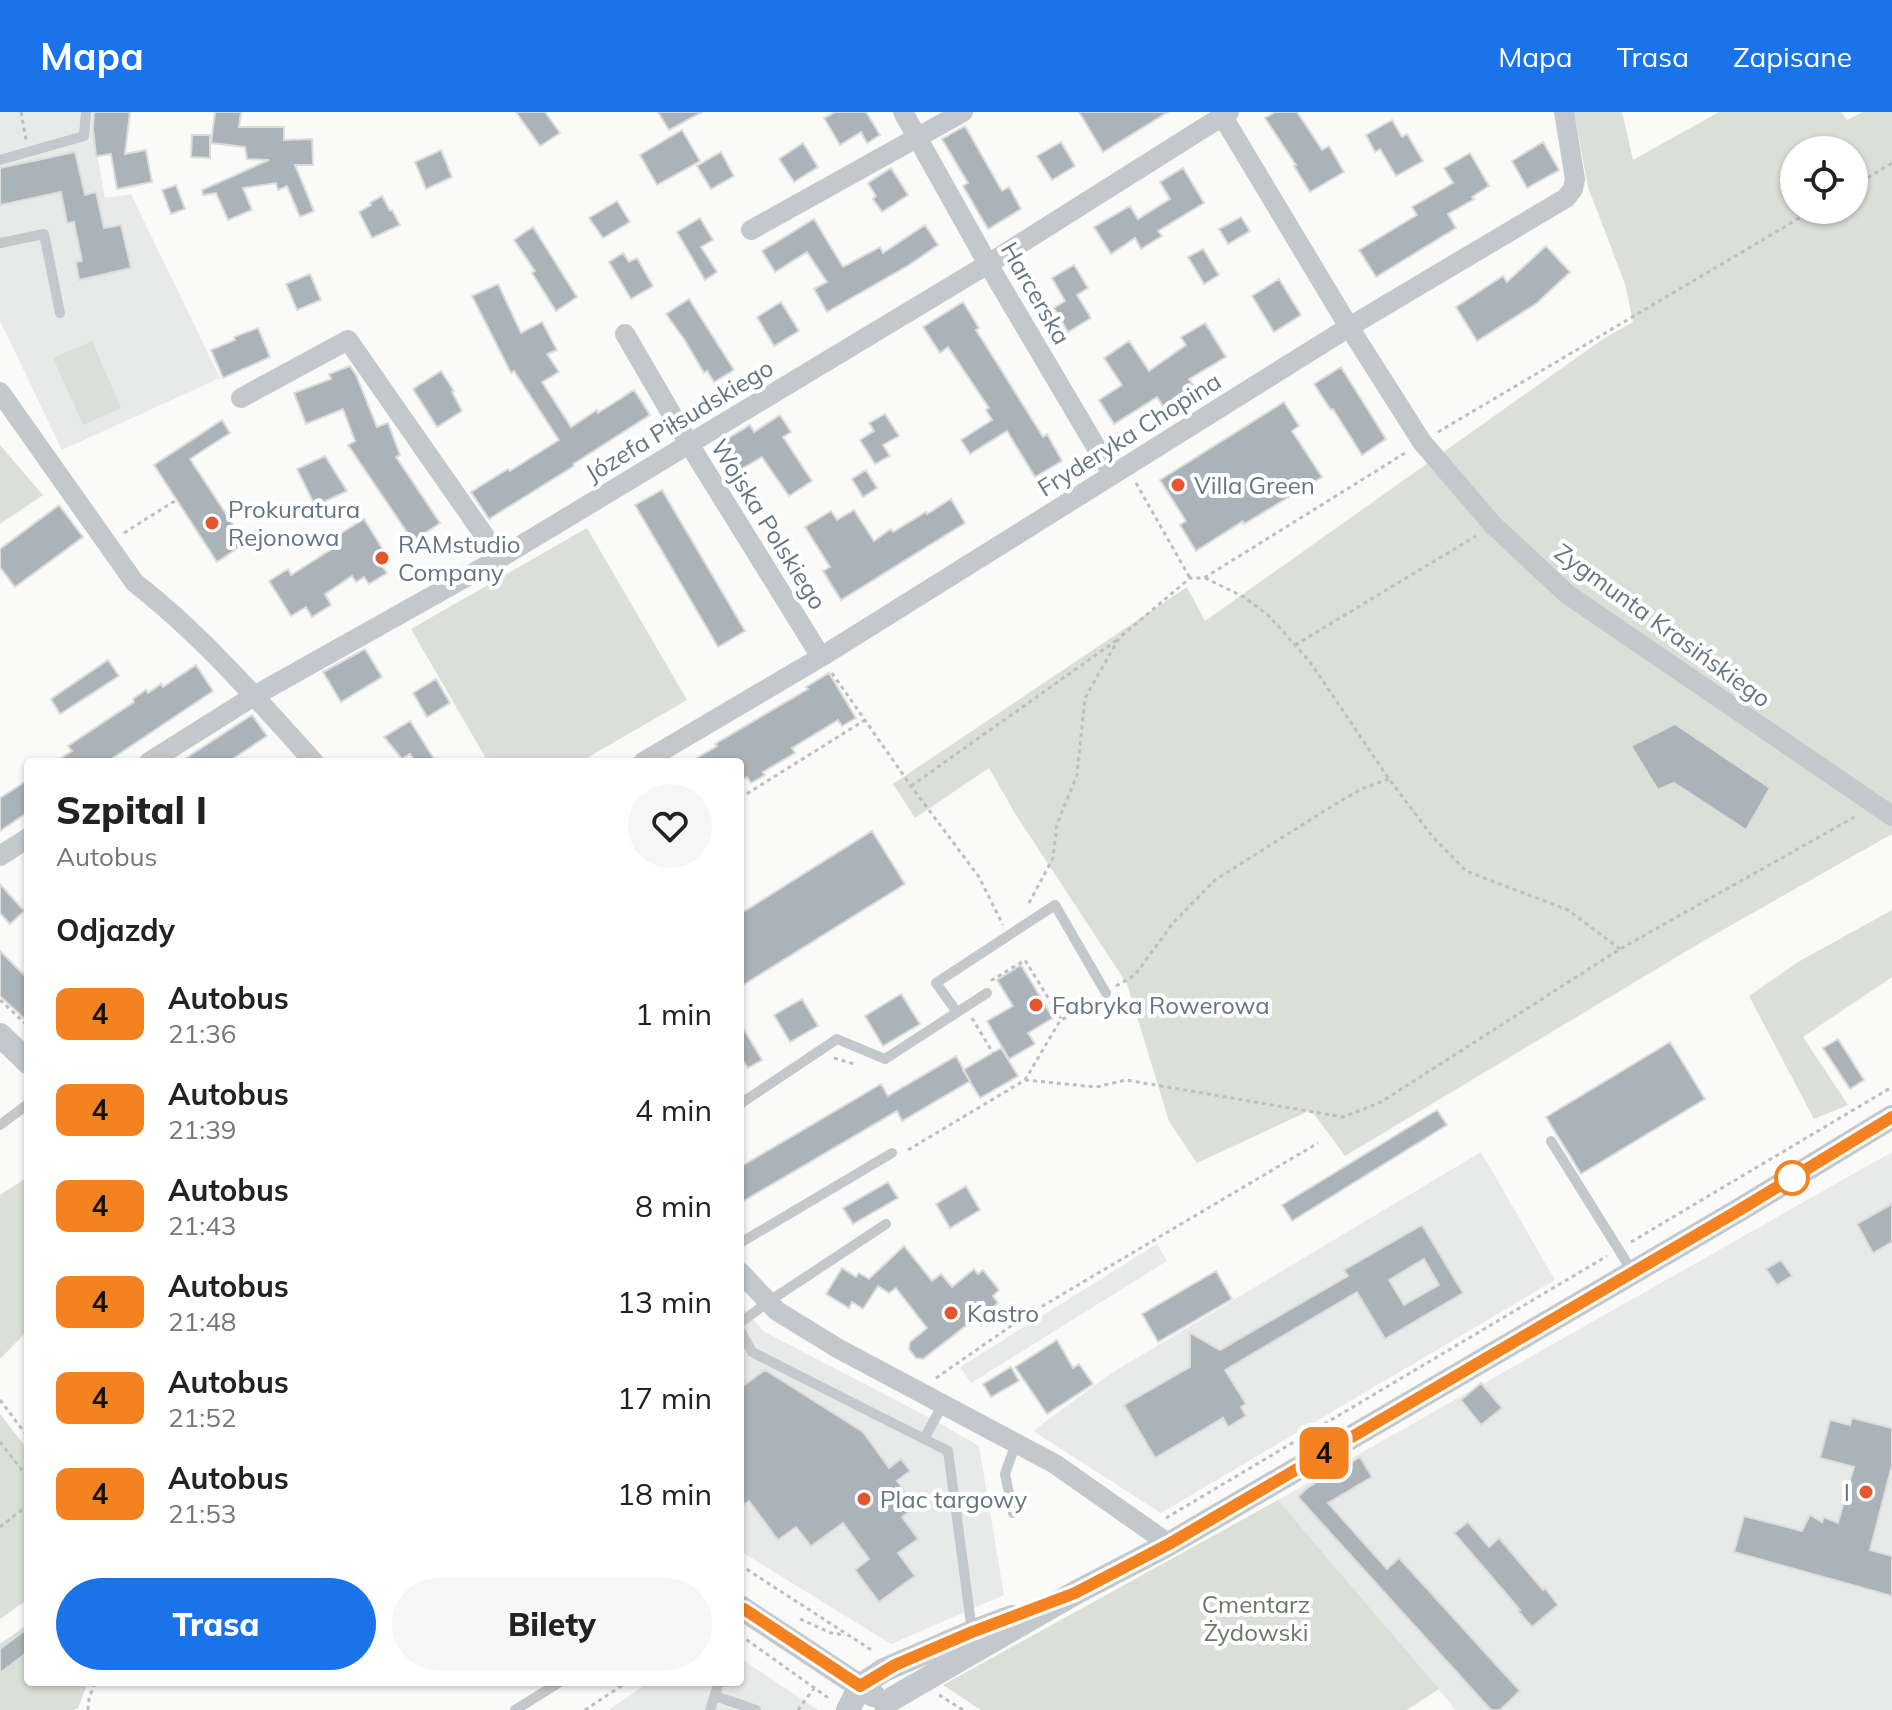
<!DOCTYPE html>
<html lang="pl">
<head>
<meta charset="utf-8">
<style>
	body { margin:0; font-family:Mulish,sans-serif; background:#f6f6f6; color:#222; height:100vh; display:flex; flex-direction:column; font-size:30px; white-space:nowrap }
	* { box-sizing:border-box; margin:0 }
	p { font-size:26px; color:#767676 }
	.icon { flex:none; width:44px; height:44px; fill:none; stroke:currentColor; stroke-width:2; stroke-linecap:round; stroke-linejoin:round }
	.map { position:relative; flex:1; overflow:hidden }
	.panel { position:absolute; left:24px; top:646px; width:720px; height:928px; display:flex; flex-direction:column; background:#fff; border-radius:8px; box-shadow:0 2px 6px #0004 }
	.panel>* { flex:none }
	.badge { padding:0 16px; border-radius:12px; font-size:28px; line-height:52px }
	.fabs { position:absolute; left:1780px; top:24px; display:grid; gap:16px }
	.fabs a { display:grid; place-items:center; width:88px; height:88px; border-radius:50%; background:#fff; box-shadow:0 2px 6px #0004; font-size:40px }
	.map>.badge { position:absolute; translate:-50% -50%; box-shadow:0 0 0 4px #fff }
	h2 { padding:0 32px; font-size:30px; line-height:72px }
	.round { display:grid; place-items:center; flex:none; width:84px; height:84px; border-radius:42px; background:#f6f6f6 }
	.overview { display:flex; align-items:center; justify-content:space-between; height:136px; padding:0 32px }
	h1 { font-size:38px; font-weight:800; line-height:60px }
	.action { display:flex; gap:16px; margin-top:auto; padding:16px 32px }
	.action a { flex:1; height:92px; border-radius:48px; background:#1a73e8; color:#fff; font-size:32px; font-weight:800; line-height:92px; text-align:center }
	.action a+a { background:#f6f6f6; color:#222 }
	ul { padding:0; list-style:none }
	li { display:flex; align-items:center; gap:24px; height:96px; padding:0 32px }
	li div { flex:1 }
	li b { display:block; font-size:30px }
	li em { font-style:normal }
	li .badge { min-width:88px; font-weight:700; text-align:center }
	header { display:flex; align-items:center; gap:48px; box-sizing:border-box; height:112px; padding:0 40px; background:#1a73e8; color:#fff }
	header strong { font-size:38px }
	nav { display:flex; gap:44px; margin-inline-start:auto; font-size:28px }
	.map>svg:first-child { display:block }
	.built { fill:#e8e9e9 }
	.green { fill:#dadfd7; fill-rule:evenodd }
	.building { fill:#aab3b9; stroke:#dcdcda; stroke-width:2; fill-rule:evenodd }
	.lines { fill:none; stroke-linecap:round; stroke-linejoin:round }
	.path { stroke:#bbbfc2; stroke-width:3; stroke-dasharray:4 4; stroke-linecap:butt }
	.service { stroke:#c3c8cc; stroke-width:10 }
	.minor { stroke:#c3c8cc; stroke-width:20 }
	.tertiary { stroke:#c3c8cc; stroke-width:24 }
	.line-casing { stroke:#fff; stroke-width:18 }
	.line { stroke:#f58220; stroke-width:12 }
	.poi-dot { fill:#e4572e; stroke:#fff; stroke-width:3 }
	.stop-dot { fill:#fff; stroke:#f58220; stroke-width:4 }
	.labels { text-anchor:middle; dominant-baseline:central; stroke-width:8; stroke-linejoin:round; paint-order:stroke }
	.street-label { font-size:24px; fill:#657683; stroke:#fff }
	.poi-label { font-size:24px; fill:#657683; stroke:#fff; text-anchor:start }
	.park-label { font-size:24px; fill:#687a64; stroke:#fff }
</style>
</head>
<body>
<header>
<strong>Mapa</strong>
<nav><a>Mapa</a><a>Trasa</a><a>Zapisane</a></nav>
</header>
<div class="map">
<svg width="1892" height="1598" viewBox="0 0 1892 1598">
	<rect width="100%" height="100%" fill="#fafaf8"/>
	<path class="built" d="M0,0H93L92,14L105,86L131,82L220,266L62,338L0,209Z
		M1481,1040L1555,1168L1161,1401L1033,1319L1110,1262Z
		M1892,1040V1598H1456L1278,1388Z
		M1157,1132L1167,1149L971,1271L960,1255Z
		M740,1192L763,1219L934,1308L979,1334L1004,1483L891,1532L740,1439Z
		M740,1546L818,1598H609L649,1570H740Z"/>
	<path class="green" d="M1574,0H1622L1633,48L1719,0H1841L1847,8L1863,0H1892V722L1705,828L1345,1044L1311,998L1197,1051L1169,1009L1127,872L1016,703L989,656L915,706L893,672L1187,475L1205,509L1603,227L1633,210L1625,172L1588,75ZM1794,38H1854V98H1794Z
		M92,229L121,296L83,313L53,246Z
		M0,333L43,383L0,412Z
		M587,416L687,588L580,650H488L411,517Z
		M1892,798V865L1803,925L1848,993L1814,1007L1749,884L1798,850Z
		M28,1065V1218L0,1247V1083Z
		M0,1302L28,1338V1487L0,1507Z
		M1278,1388L1439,1577L1407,1598H981L943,1573Z
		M28,1512V1570H88L78,1596L73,1598H0V1532Z"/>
	<path class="building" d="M94,0H130L125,42L146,38L152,70L117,77L111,42L96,44L93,16Z
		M215,0H241L239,15H284V28L312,27L313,53H295L314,99L300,105L287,74L278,78L276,71L243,76L252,98L228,108L216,81L203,83L202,78L269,48L247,47L245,35L211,31Z
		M516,0H545L560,21L540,34Z
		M658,0H702L669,18Z
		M835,0H866L880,23L867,31L861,20L840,33L824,6Z
		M1079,0H1168L1103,40Z
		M1275,0H1297L1322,38L1329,34L1344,60L1310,80L1294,54L1296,53L1265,6Z
		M1392,8L1402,25L1407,22L1423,49L1396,64L1380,37L1375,40L1366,23Z
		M965,14L1002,79L1009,75L1021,97L988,117L963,74L968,71L942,27Z
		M682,18L700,49L657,73L640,43Z
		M192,23H210V46L191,45Z
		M1061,30L1075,54L1052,68L1037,44Z
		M1543,30L1559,58L1527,76L1512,49Z
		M803,31L818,55L794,70L779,47Z
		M441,38L452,65L426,77L415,50Z
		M75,40L85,83L96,80L104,116L121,113L131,156L79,168L76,150L82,149L74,110L67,111L61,80L0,93V56Z
		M721,40L734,64L711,77L697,54Z
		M1470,41L1489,74L1472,85L1474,87L1448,102L1456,116L1376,165L1359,138L1417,103L1412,95L1453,71L1444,56Z
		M891,56L908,83L882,100L873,87L876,84L868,71Z
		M1183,56L1204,91L1158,119L1162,124L1141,137L1135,126L1111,142L1094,115L1130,94L1138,107L1170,87L1160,70Z
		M176,73L185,97L171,102L162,78Z
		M382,84L390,99L392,98L400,113L372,126L359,100L371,93L370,91Z
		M617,89L630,110L603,126L589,106Z
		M1241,105L1250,119L1228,132L1219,117Z
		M700,106L713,128L701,135L717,160L705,168L677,120Z
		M814,107L843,155L880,135L883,141L925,113L938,133L909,153L827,200L814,177L827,170L807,140L775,160L762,139Z
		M533,115L577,185L556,199L532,161L535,159L514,128Z
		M1546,134L1570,160L1537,191L1477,229L1456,195L1503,164L1507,170Z
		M1203,137L1219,163L1204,172L1188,145Z
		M623,141L629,150L637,146L653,174L631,187L609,150Z
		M1074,153L1088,176L1077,183L1091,206L1068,220L1054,196L1065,189L1052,166Z
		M310,162L321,188L297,198L286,172Z
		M1279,167L1301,203L1274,220L1252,184Z
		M498,172L521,221L542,210L557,238L547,242L559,260L542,270L571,315L597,298L598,301L634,278L650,303L573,352L574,354L489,407L471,380L508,357L510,359L559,328L514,259L511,261L472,184Z
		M689,187L734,258L714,270L707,259L704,261L684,227L666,202Z
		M781,190L799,219L774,234L757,205Z
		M963,190L979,216L976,218L1003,261L1043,325L1047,322L1062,349L1035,365L1007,319L970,342L961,328L992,308L986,298L989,296L948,235L940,241L923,215Z
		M1205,211L1226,245L1189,267L1193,273L1163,294L1157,285L1114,312L1099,288L1122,273L1104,246L1129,229L1149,259L1186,233L1181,225Z
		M258,216L270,245L223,266L211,238L235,228L234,225Z
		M350,254L356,263L377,315L388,311L400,343L396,345L440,411L413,429L348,333L355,329L343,297L306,312L294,281L331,267L329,262Z
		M1341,255L1386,327L1362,343L1333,297L1331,298L1314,272Z
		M441,259L454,279L452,280L462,299L437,315L413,277Z
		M1284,290L1299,314L1292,319L1322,365L1244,412L1243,409L1196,439L1180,413L1186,409L1160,368Z
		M885,302L899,324L883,333L890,344L875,352L860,328L874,319L869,311Z
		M780,303L791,320L783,325L812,369L789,384L762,345L736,360L719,332L750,313L754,320Z
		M222,308L230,321L190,347L245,431L217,450L154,353Z
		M325,344L347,379L315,394L297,357Z
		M866,358L877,376L863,385L852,367Z
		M662,378L745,519L718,535L635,393Z
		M951,387L965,411L841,488L823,459L830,455L805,415L831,399L837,408L854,398L874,429L891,417L893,420L926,400L927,402Z
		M59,393L83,425L15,475L0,455V437Z
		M364,407L390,449L382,454L387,461L369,472L364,465L356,470L352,464L325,482L331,493L312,505L306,495L291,504L269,469L288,457L291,463L335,435L330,428Z
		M365,537L382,565L341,590L323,560Z
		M108,548L119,564L60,602L51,587Z
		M196,553L213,579L107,650H55L72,639L68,634L134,590L133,587L146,578L148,581L161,572L163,575Z
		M829,561L856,606L842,614L838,608L792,636L795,641L763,660L765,663L751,671L747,665L740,669V650H690L717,634L715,632L808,577L806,575Z
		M436,567L450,591L427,605L413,581Z
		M252,603L267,624L228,650H180Z
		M410,609L436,650H415L410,642L402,647L384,625Z
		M1675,612L1770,676L1746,718L1674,671L1658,678L1631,634Z
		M28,668V700L0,719V686Z
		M872,719L905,772L740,875V802Z
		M0,772L24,799L10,812L0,801Z
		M0,839L28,867V910L0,884Z
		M1021,853L1053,906L1028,921L1035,932L1009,947L987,909L1013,894L997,868Z
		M901,882L920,912L883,934L865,904Z
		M802,887L818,914L790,930L774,903Z
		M740,911L762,948L748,956L740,944Z
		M1838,927L1864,968L1850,977L1823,936Z
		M1670,930L1705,987L1581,1062L1546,1005Z
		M1001,936L1018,964L980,986L963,958Z
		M956,944L970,969L902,1009L897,999L740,1091V1055L881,972L888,984Z
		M1437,998L1447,1013L1292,1109L1282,1093Z
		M888,1070L898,1086L853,1112L843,1096Z
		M966,1074L980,1098L950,1116L936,1092Z
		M1892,1092V1130L1873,1141L1857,1112Z
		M1422,1113L1463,1181L1385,1227L1357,1180L1225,1258L1246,1292L1241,1295L1246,1304L1228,1315L1223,1306L1155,1346L1124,1293L1190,1255V1221L1220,1238L1348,1164L1344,1158ZM1424,1147L1439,1173L1404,1193L1389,1168Z
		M904,1134L932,1169L941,1162L952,1175L974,1157L978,1162L983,1158L999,1178L993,1184L998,1191L977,1208L976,1206L923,1247L916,1246L909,1237L910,1230L927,1216L896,1176L889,1181L878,1174L863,1197L852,1190L849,1196L826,1182L842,1156L856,1165L859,1161L869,1167Z
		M1781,1148L1792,1164L1777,1173L1766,1157Z
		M1216,1159L1232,1187L1158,1230L1142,1202Z
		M1057,1228L1073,1256L1079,1252L1093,1272L1047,1302L1015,1255Z
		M1011,1255L1019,1269L991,1285L983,1272Z
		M765,1258L863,1320L889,1356L901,1347L910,1359L897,1369L916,1395L902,1405L918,1427L898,1441L915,1464L879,1490L855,1458L869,1447L843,1411L811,1434L796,1415L778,1428L749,1389L740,1395V1276Z
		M1481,1271L1502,1296L1481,1313L1461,1288Z
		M1852,1306L1892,1316V1353L1870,1438L1892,1444V1484L1734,1440L1744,1404L1802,1419L1810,1403L1822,1410L1824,1405L1838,1411L1854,1355L1820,1346L1830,1308L1850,1313Z
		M1360,1345L1372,1365L1328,1391L1387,1457L1399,1446L1520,1579L1500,1598H1491L1298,1385L1307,1376Z
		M1468,1410L1489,1435L1499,1426L1543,1478L1545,1476L1558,1493L1532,1515L1518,1499L1520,1498L1454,1421Z
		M28,1516V1540L0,1561V1537Z"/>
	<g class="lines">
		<path class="path" d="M21,0L26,28
			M1854,74L1892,51
			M1438,320L1813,98
			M1136,371L1190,466
			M124,421L173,390H178
			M1205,466L1244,485L1269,504L1310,550L1389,667L1432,724L1466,759L1568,798L1620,837
			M1295,533L1476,424
			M832,561L911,674L979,765L1003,813
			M911,674L1117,528
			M740,686L865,608
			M1029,791L1053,746L1057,712L1077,663L1085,586L1119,526L1190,466H1204L1405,341
			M1116,874L1135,863L1173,811L1215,768L1329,696L1361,677L1389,667
			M0,888L28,914
			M972,906L993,941
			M1062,907L1065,906L1093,889
			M834,946L854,952
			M1025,968L1096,975L1126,968L1343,1005L1381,990L1620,837L1858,703
			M908,1038L1025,968L1061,907L1025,848L992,868L993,869
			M1631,1130L1892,975
			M936,1266L1024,1205L1318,1031
			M0,1288L28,1325
			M0,1330L28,1366
			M1166,1406L1607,1144
			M0,1415L28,1393
			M740,1453L873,1539
			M800,1507L831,1521L845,1523
			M740,1523L827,1585L829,1590
			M939,1583L963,1598
			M88,1598L89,1587L95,1570
			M585,1598L627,1570
			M798,1598L814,1576"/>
		<path class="service" d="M0,48L84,24L86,0
			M0,131L44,122L60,201
			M957,900L936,871L1055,793L1106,881
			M740,992L837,927L885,947L987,881
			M0,1013L28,992
			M1551,1029L1632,1159
			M740,1131L892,1041
			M740,1211L768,1190L886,1112
			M740,1218L752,1240L948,1339L972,1519
			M924,1327L943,1292
			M1013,1401L1005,1362L1016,1331
			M715,1584L756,1598
			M515,1598L560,1570
			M710,1598L719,1570"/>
		<path class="minor" d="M903,0L988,152L1112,362
			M1220,0L1349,215L1422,330L1493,413L1567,482L1892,704
			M751,118L963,0
			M625,222L689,332L821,545
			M0,280L135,471C201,522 258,588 314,650
			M241,286L348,228L500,446
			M149,650L254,584L500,446L689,332L988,152L1229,0
			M643,650L821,545L1349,215L1566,86L1573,77L1575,67L1564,0
			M0,744L28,726
			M740,1160L777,1199L839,1237L1055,1352L1169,1432"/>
		<path class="tertiary" d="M0,923L28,950
			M740,1495L873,1583
			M885,1591L1075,1481L1169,1432L1741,1097L1892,1005
			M848,1598L860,1574L884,1558L972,1520L1012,1505"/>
	</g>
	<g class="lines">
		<defs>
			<path id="line" d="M744,1497L860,1574L895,1553L972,1520L1075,1481L1169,1432L1741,1097L1892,1005"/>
		</defs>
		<use href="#line" class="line-casing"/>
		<use href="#line" class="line"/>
	</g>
	<g class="poi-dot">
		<circle cx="1178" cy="373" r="8"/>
		<circle cx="212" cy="411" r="8"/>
		<circle cx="382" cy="446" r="8"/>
		<circle cx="1036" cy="893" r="8"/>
		<circle cx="951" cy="1201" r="8"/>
		<circle cx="1866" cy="1380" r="8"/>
		<circle cx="864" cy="1387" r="8"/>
	</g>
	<circle class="stop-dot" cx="1792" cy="1066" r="16"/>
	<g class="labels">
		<g class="street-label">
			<text transform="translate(1036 181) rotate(60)">Harcerska</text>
			<text transform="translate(679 308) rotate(-31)">Józefa Piłsudskiego</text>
			<text transform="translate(1129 322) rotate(-32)">Fryderyka Chopina</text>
			<text transform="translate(769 412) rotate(58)">Wojska Polskiego</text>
			<text transform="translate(1663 513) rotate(36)">Zygmunta Krasińskiego</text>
		</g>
		<g class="poi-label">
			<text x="1194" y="373">Villa Green</text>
			<text x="228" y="397">Prokuratura<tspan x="228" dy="28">Rejonowa</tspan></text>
			<text x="398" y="432">RAMstudio<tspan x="398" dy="28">Company</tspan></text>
			<text x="1052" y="893">Fabryka Rowerowa</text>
			<text x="967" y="1201">Kastro</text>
			<text x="1850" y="1380" text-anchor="end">I</text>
			<text x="880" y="1387">Plac targowy</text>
		</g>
		<g class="park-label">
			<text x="1256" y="1492">Cmentarz<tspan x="1256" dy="28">Żydowski</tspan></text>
		</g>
	</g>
</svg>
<div class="fabs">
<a><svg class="icon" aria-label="locate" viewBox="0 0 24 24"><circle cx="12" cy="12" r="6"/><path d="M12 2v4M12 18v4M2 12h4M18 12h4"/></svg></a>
</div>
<b class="badge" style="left:1324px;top:1341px;background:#f58220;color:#111">4</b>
<section class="panel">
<div class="overview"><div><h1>Szpital I</h1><p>Autobus</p></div><a class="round"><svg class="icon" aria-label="heart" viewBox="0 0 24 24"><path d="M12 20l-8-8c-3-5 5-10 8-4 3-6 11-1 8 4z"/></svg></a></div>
<h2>Odjazdy</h2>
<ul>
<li><span class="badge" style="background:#f58220;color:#111">4</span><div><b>Autobus</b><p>21:36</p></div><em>1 min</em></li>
<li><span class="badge" style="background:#f58220;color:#111">4</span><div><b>Autobus</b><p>21:39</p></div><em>4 min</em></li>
<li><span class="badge" style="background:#f58220;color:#111">4</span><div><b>Autobus</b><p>21:43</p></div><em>8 min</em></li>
<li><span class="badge" style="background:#f58220;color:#111">4</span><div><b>Autobus</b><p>21:48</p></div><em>13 min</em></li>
<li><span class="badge" style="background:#f58220;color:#111">4</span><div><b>Autobus</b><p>21:52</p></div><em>17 min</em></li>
<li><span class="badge" style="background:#f58220;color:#111">4</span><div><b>Autobus</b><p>21:53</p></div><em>18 min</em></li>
</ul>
<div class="action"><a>Trasa</a><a>Bilety</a></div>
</section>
</div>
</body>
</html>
